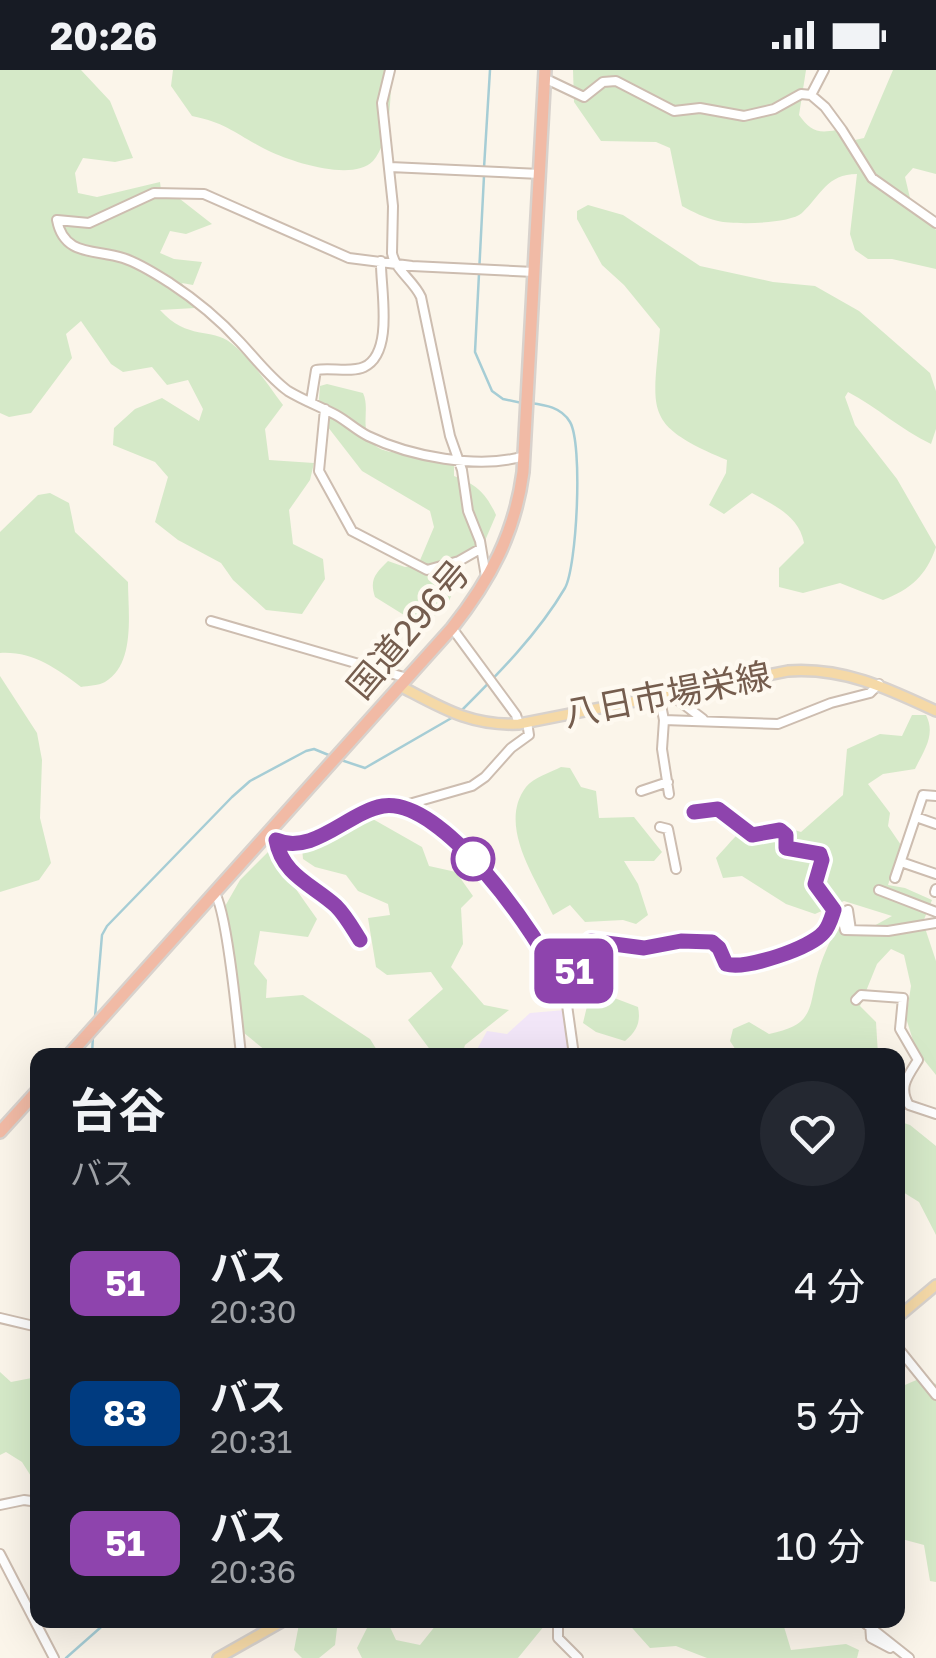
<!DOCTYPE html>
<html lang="ja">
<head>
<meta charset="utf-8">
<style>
	body { margin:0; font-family:"Golos Text","Noto Sans JP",sans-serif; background:#242831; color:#f1f3f6; height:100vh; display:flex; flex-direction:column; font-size:38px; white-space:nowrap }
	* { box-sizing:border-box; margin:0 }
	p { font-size:32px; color:#9ea1a6 }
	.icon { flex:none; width:55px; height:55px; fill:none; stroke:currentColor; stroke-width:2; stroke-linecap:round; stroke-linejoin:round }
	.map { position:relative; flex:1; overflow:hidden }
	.sheet { position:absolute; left:30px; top:978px; width:875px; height:580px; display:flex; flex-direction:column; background:#171b24; border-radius:20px; box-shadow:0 10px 40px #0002 }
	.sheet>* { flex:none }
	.badge { padding:0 20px; border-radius:15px; font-size:35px; line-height:65px }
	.map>.badge { position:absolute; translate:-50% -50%; box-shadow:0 0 0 5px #fff }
	.round { display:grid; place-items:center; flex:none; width:105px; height:105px; border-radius:52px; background:#242831 }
	.headline { display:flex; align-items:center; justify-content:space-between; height:170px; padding:0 40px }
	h1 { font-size:48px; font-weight:700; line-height:75px }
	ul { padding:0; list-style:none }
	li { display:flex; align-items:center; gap:30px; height:130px; padding:0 40px }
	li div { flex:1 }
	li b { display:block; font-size:38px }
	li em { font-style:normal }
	li .badge { min-width:110px; font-weight:700; text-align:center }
	.status { display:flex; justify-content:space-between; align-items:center; height:70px; padding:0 50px; background:#171b24; direction:ltr }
	.status svg { height:28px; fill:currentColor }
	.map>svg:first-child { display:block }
	.education { fill:#f2e6f8 }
	.green { fill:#d5e9c8 }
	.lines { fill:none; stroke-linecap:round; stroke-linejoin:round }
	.stream { stroke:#a6cdd5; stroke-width:2.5 }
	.minor-casing { stroke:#cdbdb0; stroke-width:12 }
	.major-casing { stroke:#d8d2cd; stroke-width:14 }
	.highway-casing { stroke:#d8d2cd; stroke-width:16 }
	.minor { stroke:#fff; stroke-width:8 }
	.major { stroke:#f5d9a7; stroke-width:9 }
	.highway { stroke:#f1baa5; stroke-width:11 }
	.line-casing { stroke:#fff; stroke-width:22 }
	.line { stroke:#8e44ad; stroke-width:15 }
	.stop-dot { fill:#fff; stroke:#8e44ad; stroke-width:5 }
	.labels { text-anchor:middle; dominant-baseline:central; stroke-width:9; stroke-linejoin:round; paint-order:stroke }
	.street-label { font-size:35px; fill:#755d4e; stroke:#fef9f0 }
</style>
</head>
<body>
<div class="status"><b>20:26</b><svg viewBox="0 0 49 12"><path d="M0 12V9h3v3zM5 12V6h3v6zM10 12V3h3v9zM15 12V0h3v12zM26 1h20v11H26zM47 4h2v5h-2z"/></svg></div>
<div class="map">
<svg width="936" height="1588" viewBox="0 0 936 1588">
	<rect width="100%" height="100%" fill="#fbf5ea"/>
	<path class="education" d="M565,940L568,985H474L487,961L507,964L530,943Z"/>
	<path class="green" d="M0,0H81L110,31L133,88L115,92L83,88L75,103L78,123L97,127L160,112L162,128L180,129L212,154L186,164L170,161L160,183L174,189L202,192L193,215L182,213L195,238L160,240C188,271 211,257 231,273C251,288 267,314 283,335L265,359L269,390L314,393L310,410L289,440L293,474L323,489L325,509L302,544L266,540L233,510L221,493L178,470L155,452L168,407L155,392L113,375L114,358L135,339L162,328L199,351L203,339L188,310L167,315L152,297L123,302L111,294L81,251L66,264L72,288L31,343L9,347L0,343Z
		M173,0H391C391,25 391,71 373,91C353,112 292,92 269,81C238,66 228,53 192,46L171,16Z
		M573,0H806L799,45C810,60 817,64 836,60L855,70L864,68L893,0H936V104L913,98L905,107L910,128L936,160V199L892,189H868L855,180L850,164L857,104C827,104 821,125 802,143C789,154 735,155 718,151C705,148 693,142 682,136L670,78L656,72L601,71L574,32Z
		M588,135L623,145L700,196L773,212L815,216L859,241L930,303L936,321V359L931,374C901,360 877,337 848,322L845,327L855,355L897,409L936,477C926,506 911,519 883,530L840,513L803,523L779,517V498L804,473C799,446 774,435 752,423L724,444L709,435L726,403L727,390C642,354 653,343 660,259L624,215L602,195L577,149V141Z
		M327,314L363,323C369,336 363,350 367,363C377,391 409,380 431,383C439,384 447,389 454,392V406C477,415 486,423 496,445L484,473L464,495L449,531L437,545L412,550L375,527C369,509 376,503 388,491L405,497L418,495L434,457L430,441L362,401L324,352L319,329L320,316Z
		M50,423L69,433L75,462L128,512C128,542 136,594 105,612C100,615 88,616 81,617C56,598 32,581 0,583V462L38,425Z
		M0,606L37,663L42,690L40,748L51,793L39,810L0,822Z
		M912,645H926C936,665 924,680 915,699L883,704L868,714L890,743L888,756L901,775L888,815L905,818L932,830L923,852L936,891V1005L916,980L906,948L911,916L904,885L891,879L877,894L860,936L876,952L878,985H739L730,971L733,959L749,952L769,964C819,954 807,935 820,896C824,884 830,871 836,859L872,857L892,846L844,831L815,844L786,834L742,806L723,808L716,788C751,749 749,746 801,762L843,725L847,679L880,664L902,666Z
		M561,697L570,698L581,717L596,721L599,748L634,747L662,782L654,791H624L638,814L648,845L636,854L623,850L585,852L570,835L553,845C536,809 497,755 526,717C533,708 551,702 561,697Z
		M371,748L422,777L429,796L456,802L473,826L461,838L463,874L451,897L484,935L509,940L465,975L462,985H434L408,950L443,919L431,902L387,905L376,897L368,848L390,845L388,834L358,821L346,805L315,797L303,789L302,778Z
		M269,781L317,849L308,867L260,861L254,894L267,910L266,928L303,925L370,969L380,985H291L285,979L266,981L244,963L224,838L240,810Z
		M596,921L638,937C641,952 637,961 625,971L596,962L583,953L589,928Z
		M898,1051L910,1055L936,1076V1165L919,1132L898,1119Z
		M0,1302L11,1312L37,1307V1411H34L22,1392L6,1382L0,1385Z
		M921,1308L936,1314V1512L930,1511L924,1475L898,1468V1318Z
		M306,1550H338L335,1575L319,1588H302L294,1580L299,1554Z
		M440,1550H549L518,1588H362L357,1578L367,1558L390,1557L396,1570L420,1575Z
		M625,1550H782L791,1580L846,1574L859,1580L857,1588H707L676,1576L650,1578Z"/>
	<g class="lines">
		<path class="stream" d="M484,98L490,0
			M484,106L475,282L492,321L503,329L522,333
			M461,641C498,604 538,564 565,518C577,496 583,374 570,352C561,337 545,335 530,333
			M338,689L365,698L455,646
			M95,947L102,865L107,856L232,727L250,711L306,681L314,679L331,686
			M92,985L93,965
			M66,1588L109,1550"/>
		<defs>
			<path id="minor" d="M390,0L382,33L393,136L392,183C395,200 414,211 421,227L450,366L462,400L468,441L480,471L486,507
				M544,8L584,27L603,12L616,11L674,41L700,38L744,46L774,39L801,24L811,25L825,37L842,60L872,108L936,153
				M811,25L824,0
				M390,97L540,104
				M311,331L316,300C330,297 351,303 364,297C395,283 380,216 381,191
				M325,339L319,401L352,461L427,500L459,491L480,479
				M524,386C479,400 409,386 368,366C356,360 347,351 336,345C321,337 303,330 288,321C270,308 255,288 240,272C219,249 196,230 170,213C156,204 139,193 123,188C96,179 64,187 57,150L89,153L154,123L204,124L349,188L412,196L534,202
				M211,551L407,608
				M452,558L516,645L519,654
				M673,623L678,630L703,649
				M659,625L664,650L662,679L669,724
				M664,650L778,654L831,633L870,623L879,614
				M641,721L668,712
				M402,736L439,758L509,828L553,896L567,935L574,985
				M694,742L718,739L752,765L779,760L786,765V777L820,783L822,790L815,815L835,840
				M916,747L936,754
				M660,757L668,759L676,799
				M267,764L285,774H294L328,762L374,739L402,736L472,716L485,707L511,678L529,665L527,652
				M276,770C282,805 313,815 336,836C346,846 353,858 360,870
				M901,792L936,804
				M895,808L923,725L936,726
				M879,820L936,842
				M214,822C227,838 238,957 241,985
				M935,822L936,819
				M848,840L851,860
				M561,915L573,903L591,871L644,879L681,871L712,872L719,878L726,894C746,900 811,878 824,862C829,856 832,846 835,840L841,843L845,860L888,861L936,853
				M856,930L861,925L903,928L900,959L918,990C908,1006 898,1017 909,1035L936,1044
				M614,985H618
				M0,1248L38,1257
				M898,1278L936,1325
				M0,1435L24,1430L38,1432
				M0,1484L54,1588
				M558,1550V1568L578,1588
				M861,1550L909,1588
				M794,1551L809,1550
				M870,1554L871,1568L890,1578"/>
			<path id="major" d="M400,616C442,638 470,656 519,654L788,601C843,597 887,618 936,641
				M898,1247L936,1215
				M218,1588L285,1550"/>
			<path id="highway" d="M69,985L452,558C490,510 515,463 523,402L545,0
				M0,1062L38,1020"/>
		</defs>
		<use href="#minor" class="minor-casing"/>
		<use href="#major" class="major-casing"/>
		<use href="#highway" class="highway-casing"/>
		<use href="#minor" class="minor"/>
		<use href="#major" class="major"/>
		<use href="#highway" class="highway"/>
	</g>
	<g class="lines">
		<defs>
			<path id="line" d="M360,870C353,859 346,846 336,836C313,815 282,805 276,770C313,786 348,742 383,736C443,727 539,866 561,915L573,903L591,871L644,878L681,871L712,872L719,878L726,894C746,900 811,878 824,862C829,857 832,846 834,840L815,814L822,790L820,784L786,778V765L780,760L752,765L718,739L694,742"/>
		</defs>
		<use href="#line" class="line-casing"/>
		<use href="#line" class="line"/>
	</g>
	<circle class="stop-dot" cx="473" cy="789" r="20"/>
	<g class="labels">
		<g class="street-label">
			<text transform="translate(408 559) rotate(-50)">国道296号</text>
			<text transform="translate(667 624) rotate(-11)">八日市場栄線</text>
		</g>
	</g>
</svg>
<b class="badge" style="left:574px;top:901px;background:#8e44ad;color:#fff">51</b>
<section class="sheet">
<div class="headline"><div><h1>台谷</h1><p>バス</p></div><a class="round"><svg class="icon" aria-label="heart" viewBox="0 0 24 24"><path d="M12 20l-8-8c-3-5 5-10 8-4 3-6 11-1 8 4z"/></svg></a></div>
<ul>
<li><span class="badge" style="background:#8e44ad;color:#fff">51</span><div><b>バス</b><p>20:30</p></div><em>4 分</em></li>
<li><span class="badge" style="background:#003b80;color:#fff">83</span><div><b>バス</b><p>20:31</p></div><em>5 分</em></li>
<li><span class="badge" style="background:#8e44ad;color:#fff">51</span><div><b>バス</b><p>20:36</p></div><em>10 分</em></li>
</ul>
</section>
</div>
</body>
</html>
